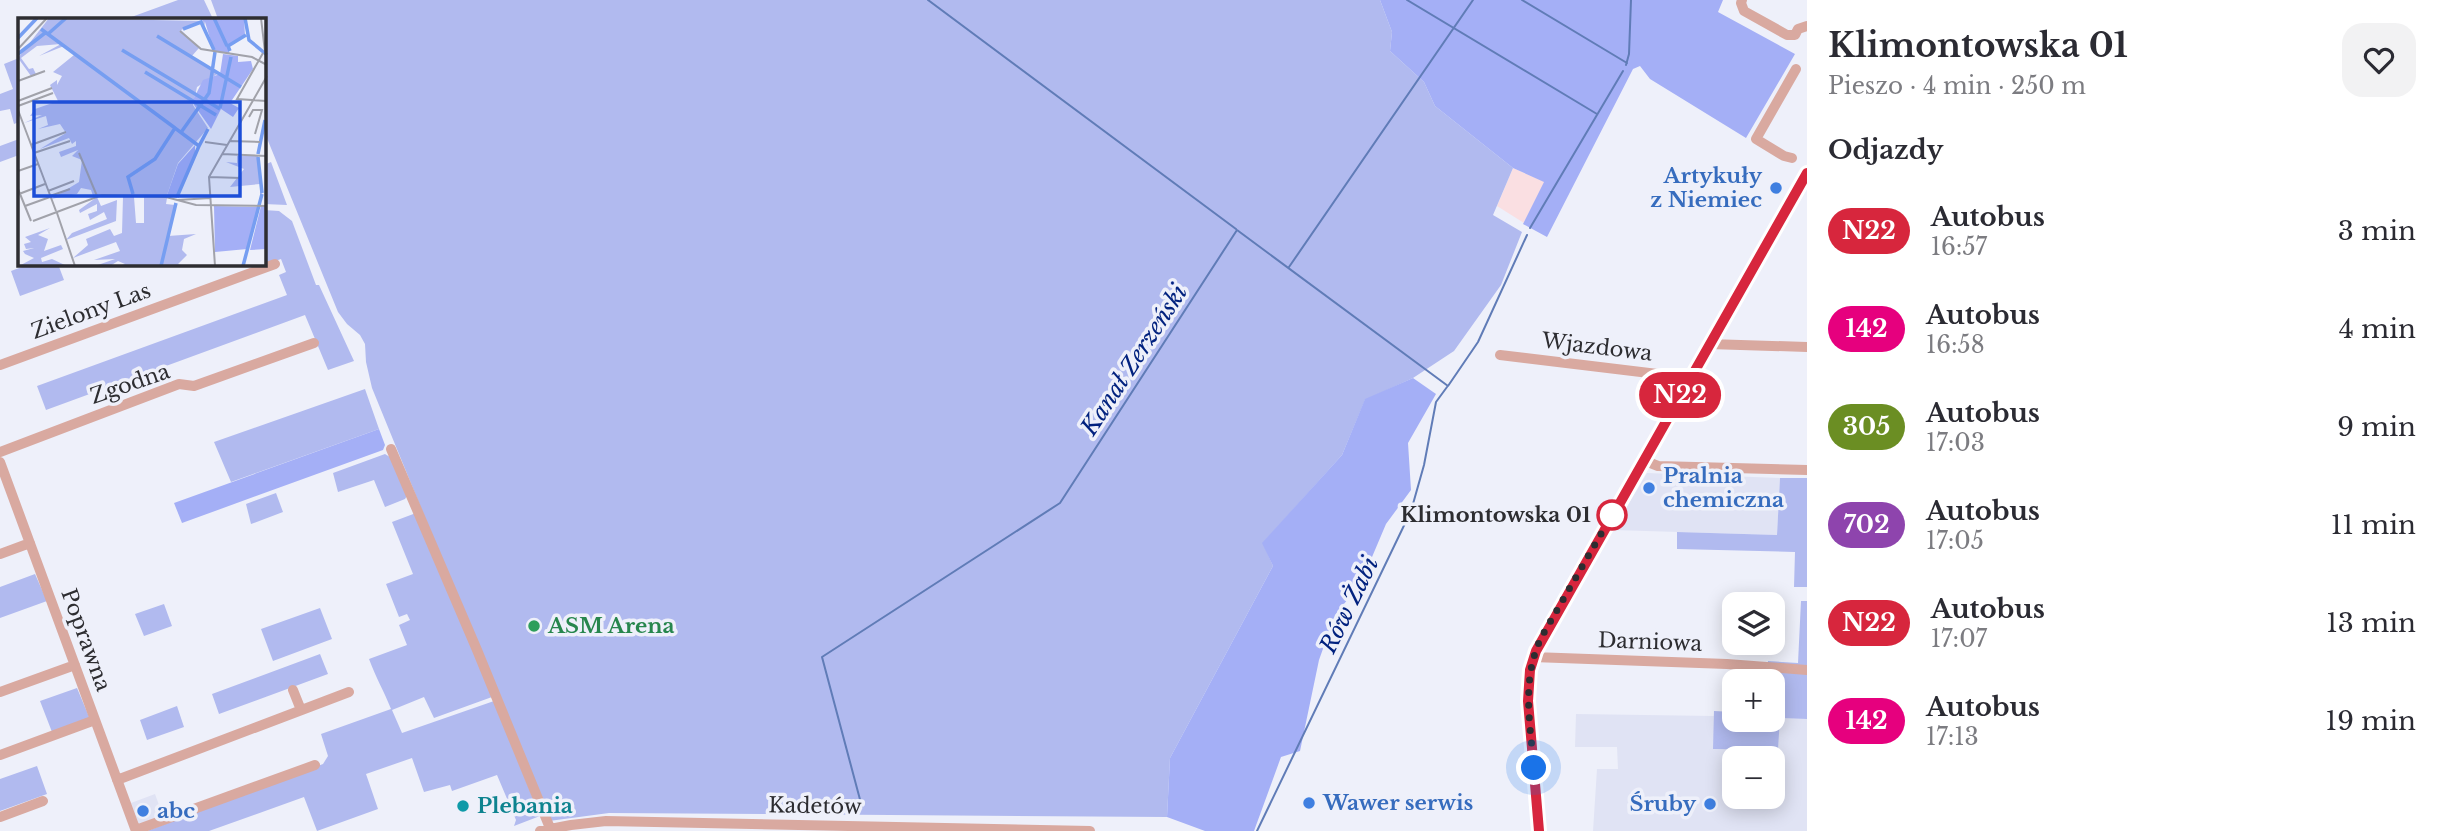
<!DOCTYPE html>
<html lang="pl">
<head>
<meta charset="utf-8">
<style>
	body { margin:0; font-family:"Libre Baskerville",serif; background:#f2f2f3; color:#2b2b33; height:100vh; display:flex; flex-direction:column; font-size:26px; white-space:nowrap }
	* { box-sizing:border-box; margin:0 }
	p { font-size:23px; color:#7c7c81 }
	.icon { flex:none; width:38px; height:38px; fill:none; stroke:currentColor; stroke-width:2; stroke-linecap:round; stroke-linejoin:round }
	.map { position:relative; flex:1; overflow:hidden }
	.side { display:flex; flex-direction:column; background:#fff; width:630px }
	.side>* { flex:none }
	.badge { padding:0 14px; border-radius:23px; font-size:24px; line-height:46px }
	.tools { position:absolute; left:1722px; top:592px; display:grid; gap:14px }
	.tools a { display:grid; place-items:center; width:63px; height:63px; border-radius:14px; background:#fff; box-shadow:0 4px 18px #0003; font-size:35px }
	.you { position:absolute; width:35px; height:35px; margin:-18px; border:5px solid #fff; border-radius:50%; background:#1a73e8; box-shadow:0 0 0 10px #1a73e833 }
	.map>.badge { position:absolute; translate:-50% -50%; box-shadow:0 0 0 4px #fff }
	h2 { padding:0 21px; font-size:26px; line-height:63px }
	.round { display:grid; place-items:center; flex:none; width:74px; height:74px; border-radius:21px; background:#f2f2f3 }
	.head { display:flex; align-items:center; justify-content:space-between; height:119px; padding:0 21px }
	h1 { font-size:33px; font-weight:700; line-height:52px }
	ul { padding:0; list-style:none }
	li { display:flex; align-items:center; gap:21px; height:98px; padding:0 21px }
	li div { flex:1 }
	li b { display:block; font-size:26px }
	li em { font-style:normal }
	li .badge { min-width:77px; font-weight:700; text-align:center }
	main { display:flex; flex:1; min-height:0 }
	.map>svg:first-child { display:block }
	.built { fill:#e0e3f4; fill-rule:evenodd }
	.industrial { fill:#fadfe2 }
	.green { fill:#b1baef }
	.forest { fill:#a4aff6 }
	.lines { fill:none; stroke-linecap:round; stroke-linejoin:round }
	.stream { stroke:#607cb7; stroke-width:2 }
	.minor { stroke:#d9a9a0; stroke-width:10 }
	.line-casing { stroke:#fff; stroke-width:16 }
	.line { stroke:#d7263d; stroke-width:10 }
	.walk { stroke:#2d2d31; stroke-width:7; stroke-dasharray:0 12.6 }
	.shop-dot { fill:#3f7fe0; stroke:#eef0fa; stroke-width:2.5 }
	.stop-dot { fill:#fff; stroke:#d7263d; stroke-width:3.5 }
	.leisure-dot { fill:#2e9e5b; stroke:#eef0fa; stroke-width:2.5 }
	.culture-dot { fill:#0f9aa8; stroke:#eef0fa; stroke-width:2.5 }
	.labels { text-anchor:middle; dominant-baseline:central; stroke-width:7; stroke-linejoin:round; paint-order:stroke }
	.shop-label { font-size:21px; font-weight:bold; fill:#366cbe; stroke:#eef0fa; text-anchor:start }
	.street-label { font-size:21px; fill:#2d2d31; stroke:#eef0fa }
	.stop-label { font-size:21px; font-weight:bold; fill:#2d2d31; stroke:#eef0fa; text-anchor:end }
	.leisure-label { font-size:21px; font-weight:bold; fill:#27864d; stroke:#eef0fa; text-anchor:start }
	.culture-label { font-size:21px; font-weight:bold; fill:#0d838f; stroke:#eef0fa; text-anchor:start }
	.water-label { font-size:23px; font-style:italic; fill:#02227f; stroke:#eef0fa }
	.inset-river { fill:none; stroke:#769ef1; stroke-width:3.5 }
	.inset-road { fill:none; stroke:#a1a2aa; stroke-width:2 }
	.view { fill:#1d4ed8; fill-opacity:0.15; stroke:#1d4ed8; stroke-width:3.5 }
	.inset-edge { fill:none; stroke:#2d2d31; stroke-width:3.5 }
</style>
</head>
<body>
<main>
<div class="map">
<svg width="1807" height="831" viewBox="0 0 1807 831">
	<rect width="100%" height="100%" fill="#eef0fa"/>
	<path class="built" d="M1647,473L1780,478L1777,535L1613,530Z
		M1576,714L1714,716V749L1778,750L1780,718L1807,719V831H1593L1597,769H1618L1617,747H1575ZM1734,758H1773V796H1734Z
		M155,794L163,816L139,825L131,803Z"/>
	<path class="industrial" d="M1513,168L1545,182L1524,223L1497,206Z"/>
	<path class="green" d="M178,0H204L213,19H126Z
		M211,0H1380L1392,32L1390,51L1424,82L1435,106L1513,168L1493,215L1522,232L1501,285L1454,351L1413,378L1365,400L1342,455L1263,543L1273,566L1170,758L1167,817L609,813L549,821L372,388L366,362L365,344L360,335L347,324L338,312L264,131V19H218Z
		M19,58V122L14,124L10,109L0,111V94L13,89L4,64Z
		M19,139V155L0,162V146Z
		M271,162L287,205L264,204V165Z
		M264,210L279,211L292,221L316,285H319L354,361L328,370L305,315L46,410L37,386L287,295L279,275L286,272L281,259L252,269L250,264H264Z
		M30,264H58L64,280L20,296L11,271Z
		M365,389L379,429L231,482L214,442Z
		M385,454L393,459L408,494L405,499L385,507L374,480L338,492L333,473Z
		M1780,478H1807V587H1794L1795,552L1677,549V532L1777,535Z
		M276,493L283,512L251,524L246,504Z
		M416,513L492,697L434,718L424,697L392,710L402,733L494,701L540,816L514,826L516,820L497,775L452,791L450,785L424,792L412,758L366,774L378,809L317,831L304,797L209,831H147L323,764L328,756L321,734L391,709C384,691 376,678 369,659L407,645L399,625L410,620L407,614L399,617L386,584L413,574L392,522Z
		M35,574L47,601L0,618V587Z
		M1801,601H1807V719L1780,718L1778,750L1713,749L1714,711L1734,712V719H1773V681H1759V670H1768V661L1798,663Z
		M164,604L172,626L144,636L135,614Z
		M320,608L332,639L273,661L261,629Z
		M320,654L328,674L219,714L212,694Z
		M77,688L90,719L52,732L40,701Z
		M177,706L184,727L147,740L140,720Z
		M37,766L47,794L0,811V779Z"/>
	<path class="forest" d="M1380,0H1723L1718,12L1795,54L1746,138L1650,79L1640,66L1633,69L1547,237L1523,224L1544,182L1513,168L1435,106L1424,82L1390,51L1392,32Z
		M1413,378L1436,394L1408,443L1411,490L1386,524L1361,583L1335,615L1319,660L1300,751L1281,757L1254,831H1205L1167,817L1170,758L1273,566L1262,543L1342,455L1365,399Z
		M379,429L385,445L383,450L182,523L174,503Z"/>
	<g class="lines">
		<path class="stream" d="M928,0L1236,229
			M1407,0L1597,114
			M1522,0L1627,63
			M1626,65L1629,54L1631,0
			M1530,228L1623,71
			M1289,267L1473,0
			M862,807L822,657L1060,503L1237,230L1448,386L1478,342L1527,235
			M1257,831L1411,511L1424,465L1436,402L1447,387"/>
		<path class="minor" d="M1742,0L1741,3L1744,11L1787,35H1795L1798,29L1807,26
			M1792,158L1784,156L1756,139L1796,69
			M1709,344L1807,347
			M1500,355L1674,376L1689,380
			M0,365L275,264
			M391,449L477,650L550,828
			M0,452L179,384L194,386L314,343
			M1643,460L1658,466L1807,470
			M0,462L136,831
			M0,554L30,543
			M1533,657L1727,664L1807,670
			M293,690L301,710
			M0,692L75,665
			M0,755L95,720
			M117,780L349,692
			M0,817L43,801
			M136,830L315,765
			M540,831L571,825L606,821L1090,831
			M1539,831L1528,701L1530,670L1538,644L1807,173"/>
	</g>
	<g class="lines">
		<defs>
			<path id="line" d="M1539,831L1528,701L1530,670L1536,651L1807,173"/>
		</defs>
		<use href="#line" class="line-casing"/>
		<use href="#line" class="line"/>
		<path class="walk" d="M1534,768C1530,723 1521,678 1542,636L1612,515"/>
	</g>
	<g class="shop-dot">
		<circle cx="1776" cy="188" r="7"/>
		<circle cx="1649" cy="488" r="7"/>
		<circle cx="1309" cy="803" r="7"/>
		<circle cx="1710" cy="804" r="7"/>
		<circle cx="143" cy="811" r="7"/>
	</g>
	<circle class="stop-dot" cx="1612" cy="515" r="14"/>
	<circle class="leisure-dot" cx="534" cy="626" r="7"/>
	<circle class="culture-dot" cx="463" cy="806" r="7"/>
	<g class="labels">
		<g class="shop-label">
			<text x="1762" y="176" text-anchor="end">Artykuły<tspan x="1762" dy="24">z Niemiec</tspan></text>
			<text x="1663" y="476">Pralnia<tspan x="1663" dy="24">chemiczna</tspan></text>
			<text x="1323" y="803">Wawer serwis</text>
			<text x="1696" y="804" text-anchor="end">Śruby</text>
			<text x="157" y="811">abc</text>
		</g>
		<g class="street-label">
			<text transform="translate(91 311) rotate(-20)">Zielony Las</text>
			<text transform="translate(1597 347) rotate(7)">Wjazdowa</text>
			<text transform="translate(130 384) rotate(-19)">Zgodna</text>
			<text transform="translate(86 640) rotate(70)">Poprawna</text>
			<text transform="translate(1650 642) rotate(2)">Darniowa</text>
			<text transform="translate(815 806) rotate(1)">Kadetów</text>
		</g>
		<g class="stop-label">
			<text x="1591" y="515">Klimontowska 01</text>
		</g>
		<g class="leisure-label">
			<text x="548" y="626">ASM Arena</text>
		</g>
		<g class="culture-label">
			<text x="477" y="806">Plebania</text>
		</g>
		<g class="water-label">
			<text transform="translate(1134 360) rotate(-57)">Kanał Zerzeński</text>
			<text transform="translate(1349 605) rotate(-64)">Rów Żabi</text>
		</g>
	</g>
	<g transform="translate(18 18)">
		<rect width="248" height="248" fill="#eef0fa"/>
		<path d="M31,0L187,3L186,11L182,5L163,12L181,30L173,39L201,55L179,69L175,87L190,110L160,145L149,177L75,178L73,172L63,170L59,176L33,181L61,164L64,142L54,138L60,132L43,139L41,134L58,128V123L54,126L51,120L22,131L48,115L42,106L20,111L30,107L28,98L6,105L24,97L12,98L17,91L40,83L32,67L39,62V67L44,58L35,54L56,37L46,28L21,38L43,26L19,28L3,40L11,51L15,50L18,56L13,58L0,40ZM219,138H240L245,172L242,187V166L212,169L226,151L208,144L219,145ZM79,179L83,188L99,182L98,203L48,222L54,215L89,201L86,194L72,202L70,196L79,193V186L62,195L61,192ZM105,179H116L118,205H126V179L149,180L148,186L157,187L150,218L178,216L166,221L164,232L169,237L160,246L166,248H101L107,246L100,243L92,248H77L97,241L76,242L102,233L98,224L55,240L70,227L68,221L92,211L96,218L104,215ZM32,210L20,217L30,221L26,233L43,227L45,231L23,240L24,244L34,241L49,248H1L16,240L7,236L5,233L16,230L8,231L6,226L13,224L7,219Z" fill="#b1baef"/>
		<path d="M180,0H226L227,18L209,28L212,36L196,33L187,4ZM205,36L220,38V44L233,43L235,51L212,85L221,90L215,99L203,91L193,111L174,84L185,62L202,56ZM177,127V140L159,180L149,177L160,146ZM196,188L240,189L229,231L197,234ZM243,188H248V231L232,232Z" fill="#a4aff6"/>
		<path class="inset-river" d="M196,0L209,28M227,0L231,22L249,37M23,11L157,110M165,11L183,4L196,32M30,16L48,0M139,18L223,69M0,20L19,0M104,32L202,91M212,33L210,28L228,17M0,36L27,15M127,54L198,97M202,90L213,39M164,113L191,75L197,34M240,136L247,102M240,139L244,175M115,176L110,159L137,141L157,110L181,128L190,111M159,179L181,128M143,248L158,185M225,248L244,176"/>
		<path class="inset-road" d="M243,0L247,34M162,13L183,31L234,39L249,47M0,31L29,0M245,35L219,81L249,83M0,63L27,53M0,83L34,70M0,88L35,75M0,92L38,193M231,99L235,92H244L237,116M211,123L242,124M187,124L209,127M13,127L48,114M16,135L52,123M61,135L79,178M204,136L249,138M0,153L20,146M191,159L223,160M0,171L13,203M30,173L56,163M1,176L27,166M32,178L52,171M160,182L192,180M7,188L32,179M39,195L57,248M15,203L84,177L148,179L178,187L249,188M197,248L191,159L249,58"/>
		<path class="view" d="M16,84H222V178H16Z"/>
		<rect width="248" height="248" class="inset-edge"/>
	</g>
</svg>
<div class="tools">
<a><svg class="icon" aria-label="layers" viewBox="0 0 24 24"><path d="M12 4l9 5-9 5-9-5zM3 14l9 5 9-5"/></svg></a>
<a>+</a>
<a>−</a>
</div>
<div class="you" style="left:1534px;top:768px"></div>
<b class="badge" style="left:1680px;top:395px;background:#d7263d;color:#fff">N22</b>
</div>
<section class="side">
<div class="head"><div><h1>Klimontowska 01</h1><p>Pieszo · 4 min · 250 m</p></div><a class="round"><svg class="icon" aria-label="heart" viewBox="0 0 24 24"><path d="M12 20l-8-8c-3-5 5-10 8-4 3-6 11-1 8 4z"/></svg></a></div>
<h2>Odjazdy</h2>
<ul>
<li><span class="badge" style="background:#d7263d;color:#fff">N22</span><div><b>Autobus</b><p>16:57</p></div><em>3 min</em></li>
<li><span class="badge" style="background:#e6007e;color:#fff">142</span><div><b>Autobus</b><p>16:58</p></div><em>4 min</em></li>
<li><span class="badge" style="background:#6b8e23;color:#fff">305</span><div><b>Autobus</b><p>17:03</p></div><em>9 min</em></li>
<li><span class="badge" style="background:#8e44ad;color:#fff">702</span><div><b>Autobus</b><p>17:05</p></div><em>11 min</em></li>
<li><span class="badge" style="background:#d7263d;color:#fff">N22</span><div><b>Autobus</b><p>17:07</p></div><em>13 min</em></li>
<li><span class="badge" style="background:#e6007e;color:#fff">142</span><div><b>Autobus</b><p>17:13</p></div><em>19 min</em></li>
</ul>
</section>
</main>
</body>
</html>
